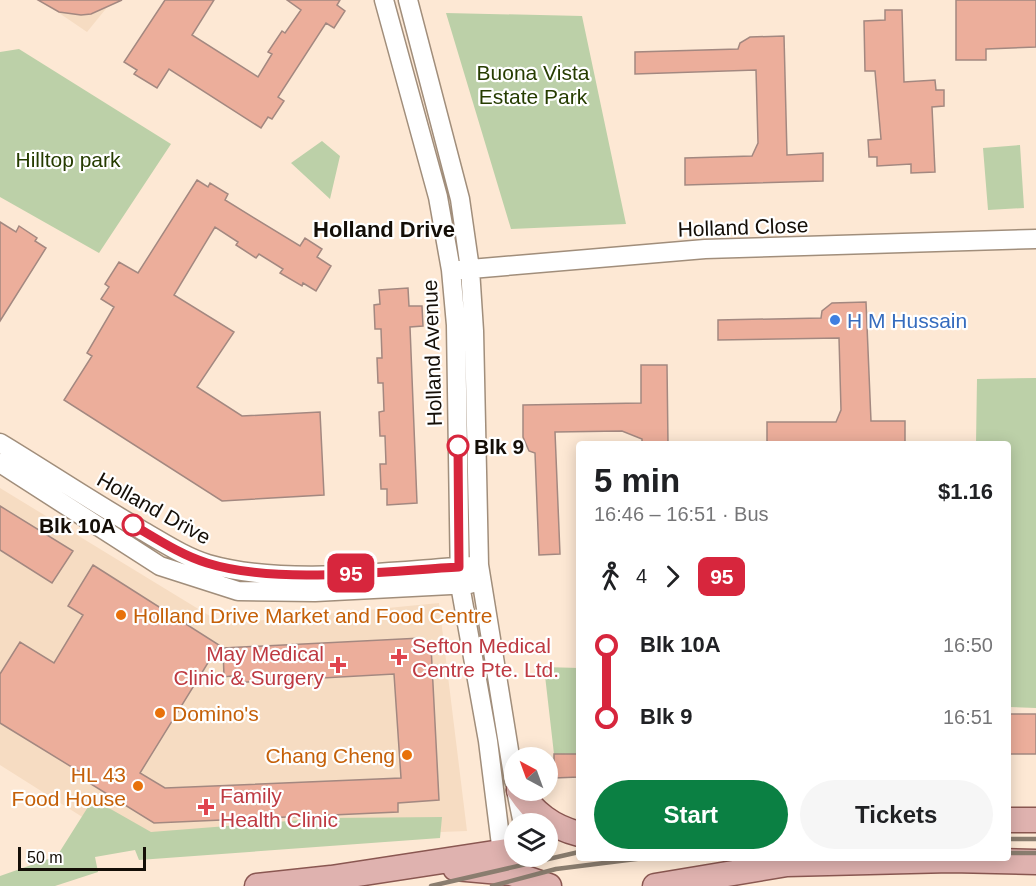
<!DOCTYPE html>
<html lang="en">
<head>
<meta charset="utf-8">
<style>
	body { margin:0; font-family:Arial,sans-serif; background:#f6f6f6; color:#202124; height:100vh; display:flex; flex-direction:column; font-size:22px; white-space:nowrap }
	* { box-sizing:border-box; margin:0 }
	p { font-size:20px; color:#757577 }
	.icon { flex:none; width:33px; height:33px; fill:none; stroke:currentColor; stroke-width:2; stroke-linecap:round; stroke-linejoin:round }
	.map { position:relative; flex:1; overflow:hidden }
	.side { position:absolute; left:576px; top:441px; width:435px; height:420px; display:flex; flex-direction:column; background:#fff; border-radius:6px; box-shadow:0 3px 15px #0003 }
	.side>* { flex:none }
	.badge { padding:0 12px; border-radius:9px; font-size:21px; line-height:39px }
	.needle { width:39px; rotate:319deg }
	.buttons { position:absolute; left:504px; top:747px; display:grid; gap:12px }
	.buttons a { display:grid; place-items:center; width:54px; height:54px; border-radius:50%; background:#fff; box-shadow:0 3px 15px #0003; font-size:30px }
	.scale { position:absolute; left:18px; bottom:15px; width:128px; box-sizing:border-box; padding-left:6px; border:3px solid #140e07; border-top:0; font-size:16px; line-height:21px; white-space:nowrap; color:#140e07; -webkit-text-stroke:4px #fff; paint-order:stroke }
	.map>.badge { position:absolute; translate:-50% -50%; box-shadow:0 0 0 3px #fff }
	.legs { display:flex; align-items:center; gap:9px; height:66px; padding:0 18px; font-size:20px }
	.legs p { margin-inline-start:auto }
	.summary { display:flex; align-items:center; justify-content:space-between; height:102px; padding:0 18px }
	h1 { font-size:33px; font-weight:800; line-height:45px }
	.action { display:flex; gap:12px; margin-top:auto; padding:12px 18px }
	.action a { flex:1; height:69px; border-radius:36px; background:#0b8043; color:#fff; font-size:24px; font-weight:800; line-height:69px; text-align:center }
	.action a+a { background:#f6f6f6; color:#202124 }
	ul { padding:0 18px; list-style:none }
	li { display:flex; align-items:center; gap:21px; height:72px; font-size:22px }
	li i { display:grid; place-items:center; width:9px; height:100%; margin:0 8px; background:currentColor }
	li i::after { content:''; width:15px; height:15px; margin:-8px; border:4px solid; border-radius:50%; background:#fff }
	li p { margin-inline-start:auto }
	li:first-child i { background:linear-gradient(#0000 50%,currentColor 0) }
	li:last-child i { background:linear-gradient(currentColor 50%,#0000 0) }
	.map>svg:first-child { display:block }
	.built { fill:#f6dcc2 }
	.green { fill:#bcd0a8 }
	.building { fill:#ecae9b; stroke:#a38880; stroke-width:1.5 }
	.lines { fill:none; stroke-linecap:round; stroke-linejoin:round }
	.minor-casing { stroke:#a18e7b; stroke-width:21 }
	.major-casing { stroke:#8a5751; stroke-width:27 }
	.minor { stroke:#fff; stroke-width:18 }
	.major { stroke:#dfb2af; stroke-width:24 }
	.rail { stroke:#8a7d6f; stroke-width:4.5 }
	.line-1-casing { stroke:#fff; stroke-width:14 }
	.line-1 { stroke:#d7263d; stroke-width:9 }
	.shop-dot { fill:#3f7fe0; stroke:#fff; stroke-width:2 }
	.stop-1-dot { fill:#fff; stroke:#d7263d; stroke-width:3 }
	.food-dot { fill:#e8710a; stroke:#fff; stroke-width:2 }
	.health-dot { fill:#e0444e; stroke:#fff; stroke-width:2 }
	.labels { text-anchor:middle; dominant-baseline:central; stroke-width:4.5; stroke-linejoin:round; paint-order:stroke }
	.park-label { font-size:21px; fill:#263c00; stroke:#fff }
	.street-label { font-size:21px; fill:#140e07; stroke:#fff }
	.shop-label { font-size:21px; fill:#366cbe; stroke:#fff; text-anchor:start }
	.stop-label { font-size:21px; font-weight:bold; fill:#140e07; stroke:#fff; text-anchor:start }
	.food-label { font-size:21px; fill:#c56008; stroke:#fff; text-anchor:start }
	.health-label { font-size:21px; fill:#be3a42; stroke:#fff; text-anchor:start }
	.neighbourhood-label { font-size:22px; font-weight:bold; fill:#140e07; stroke:#fff }
</style>
</head>
<body>
<div class="map">
<svg width="1036" height="886" viewBox="0 0 1036 886">
	<rect width="100%" height="100%" fill="#fde8d4"/>
	<path class="built" d="M40,0H113L87,32Z
		M0,488L223,624L439,603L467,831L136,844L95,825L0,765Z"/>
	<path class="green" d="M446,13L582,16L626,224L511,229Z
		M19,49L171,144L99,253L0,197V52Z
		M322,141L340,156L330,199L291,163Z
		M1020,145L1024,208L988,210L983,148Z
		M1036,378V708L1008,707V444H976L977,379Z
		M544,667L579,668V754H554Z
		M93,799L151,832L327,818L442,817L440,838L139,860L135,850L95,857L98,872L55,886H0V876L57,856Z"/>
	<path class="building" d="M38,0H122L91,14L81,15L59,12Z
		M165,0H214L192,35L258,77L272,54L268,52L282,31L285,33L301,10L287,0H340L337,5L345,11L334,28L326,23L278,97L284,101L272,119L268,117L261,128L169,69L157,88L134,74L137,70L124,62Z
		M956,0H1036V47L986,49V60H956Z
		M885,10H902L904,82L935,80L936,90H944V106L932,107L935,172L911,173V164L877,166V157H869L868,140L881,139L875,71H865L864,21L885,20Z
		M784,36L787,155L823,153V181L685,185V158L752,156L758,143L756,70L635,74V52L738,49L740,43L750,37Z
		M197,180L208,187L210,183L228,194L225,200L300,246L305,238L322,249L317,257L331,266L316,291L303,283L302,286L280,273L283,269L259,254L256,258L236,245L238,242L215,227L174,295L234,332L197,387L242,416L320,412L324,495L222,501L64,400L92,356L87,353L114,307L101,299L109,287L105,284L119,262L138,273Z
		M0,222L16,232L19,226L37,238L35,241L46,248L0,321Z
		M408,288L409,306H422L423,326L410,327L417,503L387,505V489H381L380,464H386L385,436H380L379,412L384,411L383,383H378L377,358H382L381,329H375L374,305L380,304L379,290Z
		M866,302L871,421H905V444H767V422H836L841,410L839,338L718,340V320L821,318L822,311L832,303Z
		M641,365H667L668,444H642V439L622,431L555,432L560,554L539,555L535,453L529,451L523,437V405L641,403Z
		M0,506L73,551L52,583L0,550Z
		M93,565L219,645L140,773L165,788L401,778L394,674L231,683V676L224,677L223,648L421,638L422,647L431,646L439,800L398,803V812L154,823L86,781L88,777L0,723V674L20,642L54,663L83,615L68,606Z
		M1008,714H1036V754H1008Z
		M554,754H579V777L554,778Z"/>
	<g class="lines">
		<defs>
			<path id="minor" d="M384,0L438,197L451,270L456,325L460,585L488,741L502,853
				M408,0L460,199L470,269L474,331L479,565L514,781
				M459,270L705,249L1036,239
				M0,443C48,472 94,503 143,531C164,543 185,557 208,564C285,586 391,571 471,566
				M0,463L160,566L238,591L315,592L470,584
				M516,790L523,824"/>
			<path id="major" d="M519,790C534,813 552,827 579,834
				M1008,820H1036
				M455,868L511,873L549,886
				M257,886L331,878L514,850
				M655,886L787,864L951,860L1036,862"/>
		</defs>
		<use href="#minor" class="minor-casing"/>
		<use href="#major" class="major-casing"/>
		<use href="#minor" class="minor"/>
		<use href="#major" class="major"/>
		<path class="rail" d="M1008,839H1036
			M1008,853H1036
			M431,886L579,852
			M492,886L556,869L644,858"/>
	</g>
	<g class="lines">
		<defs>
			<path id="line-1" d="M133,525C157,539 181,555 207,563C277,585 385,571 459,567L458,446"/>
		</defs>
		<use href="#line-1" class="line-1-casing"/>
		<use href="#line-1" class="line-1"/>
	</g>
	<circle class="shop-dot" cx="835" cy="320" r="6"/>
	<g class="stop-1-dot">
		<circle cx="458" cy="446" r="10"/>
		<circle cx="133" cy="525" r="10"/>
	</g>
	<g class="food-dot">
		<circle cx="121" cy="615" r="6"/>
		<circle cx="160" cy="713" r="6"/>
		<circle cx="407" cy="755" r="6"/>
		<circle cx="138" cy="786" r="6"/>
	</g>
	<g class="health-dot">
		<path d="M396 648h6v6h6v6h-6v6h-6v-6h-6v-6h6z"/>
		<path d="M335 656h6v6h6v6h-6v6h-6v-6h-6v-6h6z"/>
		<path d="M203 798h6v6h6v6h-6v6h-6v-6h-6v-6h6z"/>
	</g>
	<g class="labels">
		<g class="park-label">
			<text x="533" y="72">Buona Vista<tspan x="533" dy="24">Estate Park</tspan></text>
			<text x="68" y="159">Hilltop park</text>
		</g>
		<g class="street-label">
			<text transform="translate(743 227) rotate(-2)">Holland Close</text>
			<text transform="translate(432 353) rotate(-92)">Holland Avenue</text>
			<text transform="translate(154 508) rotate(29)">Holland Drive</text>
		</g>
		<g class="shop-label">
			<text x="847" y="320">H M Hussain</text>
		</g>
		<g class="stop-label">
			<text x="474" y="446">Blk 9</text>
			<text x="116" y="525" text-anchor="end">Blk 10A</text>
		</g>
		<g class="food-label">
			<text x="133" y="615">Holland Drive Market and Food Centre</text>
			<text x="172" y="713">Domino's</text>
			<text x="395" y="755" text-anchor="end">Chang Cheng</text>
			<text x="126" y="774" text-anchor="end">HL 43<tspan x="126" dy="24">Food House</tspan></text>
		</g>
		<g class="health-label">
			<text x="412" y="645">Sefton Medical<tspan x="412" dy="24">Centre Pte. Ltd.</tspan></text>
			<text x="324" y="653" text-anchor="end">May Medical<tspan x="324" dy="24">Clinic &amp; Surgery</tspan></text>
			<text x="220" y="795">Family<tspan x="220" dy="24">Health Clinic</tspan></text>
		</g>
		<g class="neighbourhood-label">
			<text x="384" y="229">Holland Drive</text>
		</g>
	</g>
</svg>
<div class="buttons">
<a><svg class="needle" viewBox="-14 -14 28 28"><path d="M0-13l5 13h-10z" fill="#e53935"/><path d="M0 13l5-13h-10z" fill="#757577"/></svg></a>
<a><svg class="icon" aria-label="layers" viewBox="0 0 24 24"><path d="M12 4l9 5-9 5-9-5zM3 14l9 5 9-5"/></svg></a>
</div>
<div class="scale">50 m</div>
<b class="badge" style="left:351px;top:573px;background:#d7263d;color:#fff">95</b>
<section class="side">
<div class="summary"><div><h1>5 min</h1><p>16:46 – 16:51 · Bus</p></div><b>$1.16</b></div>
<div class="legs"><svg class="icon" aria-label="walk" viewBox="0 0 24 24"><circle cx="13" cy="4" r="2"/><path d="M13 8l-2 6 4 7M11 14l-3 7M7 12l3-4h3l4 4"/></svg>4<svg class="icon" aria-label="forward" viewBox="0 0 24 24"><path d="M9 5l7 7-7 7"/></svg><b class="badge" style="background:#d7263d;color:#fff">95</b></div>
<ul>
<li><i style="color:#d7263d"></i><b>Blk 10A</b><p>16:50</p></li>
<li><i style="color:#d7263d"></i><b>Blk 9</b><p>16:51</p></li>
</ul>
<div class="action"><a>Start</a><a>Tickets</a></div>
</section>
</div>
</body>
</html>
